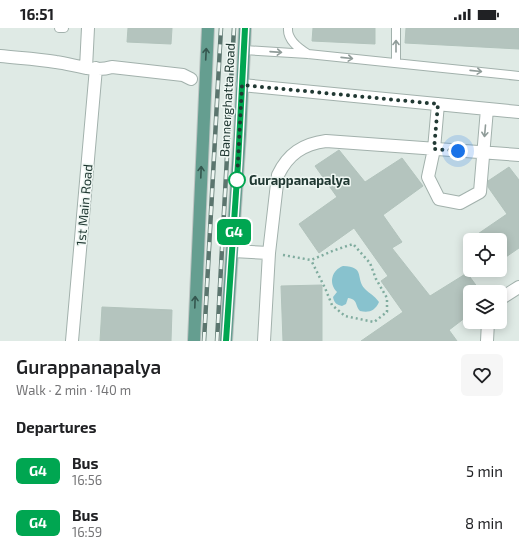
<!DOCTYPE html>
<html lang="en">
<head>
<meta charset="utf-8">
<style>
	body { margin:0; font-family:"Exo 2",sans-serif; background:#f6f6f6; color:#202124; height:100vh; display:flex; flex-direction:column; font-size:15px; white-space:nowrap }
	* { box-sizing:border-box; margin:0 }
	p { font-size:13px; color:#757577 }
	.icon { flex:none; width:22px; height:22px; fill:none; stroke:currentColor; stroke-width:2; stroke-linecap:round; stroke-linejoin:round }
	.map { position:relative; height:313px; overflow:hidden }
	.sheet { display:flex; flex-direction:column; background:#fff; flex:1 }
	.sheet>* { flex:none }
	.badge { padding:0 8px; border-radius:6px; font-size:14px; line-height:26px }
	.tools { position:absolute; left:463px; top:205px; display:grid; gap:8px }
	.tools a { display:grid; place-items:center; width:44px; height:44px; border-radius:6px; background:#fff; box-shadow:0 2px 10px #0003; font-size:20px }
	.you { position:absolute; width:20px; height:20px; margin:-10px; border:3px solid #fff; border-radius:50%; background:#1a73e8; box-shadow:0 0 0 6px #1a73e833 }
	.map>.badge { position:absolute; translate:-50% -50%; box-shadow:0 0 0 2px #fff }
	h2 { padding:0 16px; font-size:15px; line-height:36px }
	.round { display:grid; place-items:center; flex:none; width:42px; height:42px; border-radius:6px; background:#f6f6f6 }
	.summary { display:flex; align-items:center; justify-content:space-between; height:68px; padding:0 16px }
	h1 { font-size:19px; font-weight:600; line-height:30px }
	ul { padding:0; list-style:none }
	li { display:flex; align-items:center; gap:12px; height:52px; padding:0 16px }
	li div { flex:1 }
	li b { display:block; font-size:15px }
	li em { font-style:normal }
	li .badge { min-width:44px; font-weight:700; text-align:center }
	.status { display:flex; justify-content:space-between; align-items:center; height:28px; padding:0 20px; background:#fff; direction:ltr }
	.status svg { height:11px; fill:currentColor }
	.map>svg:first-child { display:block }
	.water { fill:#88c2ce }
	.building { fill:#b4c4be; stroke:#b2c3bc }
	.lines { fill:none; stroke-linecap:round; stroke-linejoin:round }
	.lane-casing { stroke:#a2b1ac; stroke-width:10 }
	.street-casing { stroke:#a2b1ac; stroke-width:14 }
	.primary-casing { stroke:#bcc4c2; stroke-width:14 }
	.path { stroke:#80ac9f; stroke-width:2.5; stroke-dasharray:2 3; stroke-linecap:butt }
	.lane { stroke:#fff; stroke-width:8 }
	.street { stroke:#fff; stroke-width:12 }
	.primary { stroke:#659e90; stroke-width:12 }
	.rail-casing { stroke:#5b756e; stroke-width:4.5 }
	.rail { stroke:#eff7f3; stroke-width:3; stroke-dasharray:9; stroke-linecap:butt }
	.oneway { stroke:#909c99 }
	.oneway2 { stroke:#35574f }
	.line-casing { stroke:#fff; stroke-width:9 }
	.line { stroke:#00a651; stroke-width:6 }
	.walk { stroke:#213933; stroke-width:4; stroke-dasharray:0 7.2 }
	.stop-dot { fill:#fff; stroke:#00a651; stroke-width:2 }
	.labels { text-anchor:middle; dominant-baseline:central; stroke-width:3; stroke-linejoin:round; paint-order:stroke }
	.street-label { font-size:13px; fill:#213933; stroke:#eff7f3 }
	.stop-label { font-size:13px; font-weight:bold; fill:#213933; stroke:#eff7f3; text-anchor:start }
</style>
</head>
<body>
<div class="status"><b>16:51</b><svg viewBox="0 0 49 12"><path d="M0 12V9h3v3zM5 12V6h3v6zM10 12V3h3v9zM15 12V0h3v12zM26 1h20v11H26zM47 4h2v5h-2z"/></svg></div>
<div class="map">
<svg width="519" height="313" viewBox="0 0 519 313">
	<rect width="100%" height="100%" fill="#dfeae5"/>
	<path class="water" d="M343,238C366,239 355,250 365,261C370,266 374,267 379,274C375,283 369,285 360,283C355,278 358,271 348,270L346,276L342,278C337,277 334,275 333,269L337,264C328,255 332,242 343,238Z"/>
	<path class="building" d="M128,0H172L171,16L127,14Z
		M313,0H375V16L312,13Z
		M406,0H519V21L405,15Z
		M339,122L365,154L402,130L423,158L383,187L402,214L392,220L430,268L467,245L481,264H470V286L449,302L457,313H361L403,284L381,253L388,248L354,200L319,225L299,196L337,169L315,138Z
		M509,139L519,152V220L500,233V212H469L507,186L488,159V153Z
		M322,257V313H283L281,258Z
		M102,279L172,282L171,313H100Z"/>
	<g class="lines">
		<defs>
			<path id="lane" d="M59,0H64
				M288,0C287,12 298,20 308,26
				M396,0V35
				M244,22L308,26L519,48"/>
			<path id="street" d="M0,28C19,30 38,31 56,34C74,36 93,45 112,39L183,47L191,51
				M86,40L88,0
				M242,57L519,84
				M438,76L434,121L428,149L439,171L460,175L480,164L487,81
				M233,223L269,225
				M500,271L519,259
				M72,313L96,40
				M264,313L269,225L278,147C288,126 303,116 326,113L519,127
				M487,313L488,294"/>
			<path id="primary" d="M194,313L208,0
				M226,313L240,106L245,0"/>
		</defs>
		<use href="#lane" class="lane-casing"/>
		<use href="#street" class="street-casing"/>
		<use href="#primary" class="primary-casing"/>
		<path class="path" d="M283,227L311,232L335,222L353,216L370,235L376,251L387,270V284L374,294L345,288L332,277L325,260L311,232"/>
		<use href="#lane" class="lane"/>
		<use href="#street" class="street"/>
		<use href="#primary" class="primary"/>
		<defs>
			<path id="rail" d="M204,313L221,0
				M217,313L234,0"/>
		</defs>
		<use href="#rail" class="rail-casing"/>
		<use href="#rail" class="rail"/>
	</g>
	<defs><path id="oneway-shaft" d="M-6 0H5M1.5-3L5.5 0L1.5 3" fill="none" stroke-width="1.6" stroke-linecap="round" stroke-linejoin="round"/></defs>
	<g class="oneway">
		<use href="#oneway-shaft" transform="translate(396 18) rotate(-90)"/>
		<use href="#oneway-shaft" transform="translate(276 24) rotate(4)"/>
		<use href="#oneway-shaft" transform="translate(347 30) rotate(6)"/>
		<use href="#oneway-shaft" transform="translate(476 43) rotate(6)"/>
		<use href="#oneway-shaft" transform="translate(485 103) rotate(95)"/>
	</g>
	<g class="oneway2">
		<use href="#oneway-shaft" transform="translate(206 26) rotate(-87)"/>
		<use href="#oneway-shaft" transform="translate(201 144) rotate(-88)"/>
		<use href="#oneway-shaft" transform="translate(195 274) rotate(-88)"/>
	</g>
	<g class="lines">
		<defs>
			<path id="line" d="M226,313L238,135L245,0"/>
		</defs>
		<use href="#line" class="line-casing"/>
		<use href="#line" class="line"/>
		<path class="walk" d="M237,152L242,57L438,76L434,121L458,123"/>
	</g>
	<circle class="stop-dot" cx="237" cy="152" r="8"/>
	<g class="labels">
		<g class="street-label">
			<text transform="translate(227 72) rotate(-87)">Bannerghatta Road</text>
			<text transform="translate(84 177) rotate(-85)">1st Main Road</text>
		</g>
		<g class="stop-label">
			<text x="249" y="152">Gurappanapalya</text>
		</g>
	</g>
</svg>
<div class="tools">
<a><svg class="icon" aria-label="locate" viewBox="0 0 24 24"><circle cx="12" cy="12" r="6"/><path d="M12 2v4M12 18v4M2 12h4M18 12h4"/></svg></a>
<a><svg class="icon" aria-label="layers" viewBox="0 0 24 24"><path d="M12 4l9 5-9 5-9-5zM3 14l9 5 9-5"/></svg></a>
</div>
<div class="you" style="left:458px;top:123px"></div>
<b class="badge" style="left:234px;top:204px;background:#00a651;color:#fff">G4</b>
</div>
<section class="sheet">
<div class="summary"><div><h1>Gurappanapalya</h1><p>Walk · 2 min · 140 m</p></div><a class="round"><svg class="icon" aria-label="heart" viewBox="0 0 24 24"><path d="M12 20l-8-8c-3-5 5-10 8-4 3-6 11-1 8 4z"/></svg></a></div>
<h2>Departures</h2>
<ul>
<li><span class="badge" style="background:#00a651;color:#fff">G4</span><div><b>Bus</b><p>16:56</p></div><em>5 min</em></li>
<li><span class="badge" style="background:#00a651;color:#fff">G4</span><div><b>Bus</b><p>16:59</p></div><em>8 min</em></li>
</ul>
</section>
</body>
</html>
